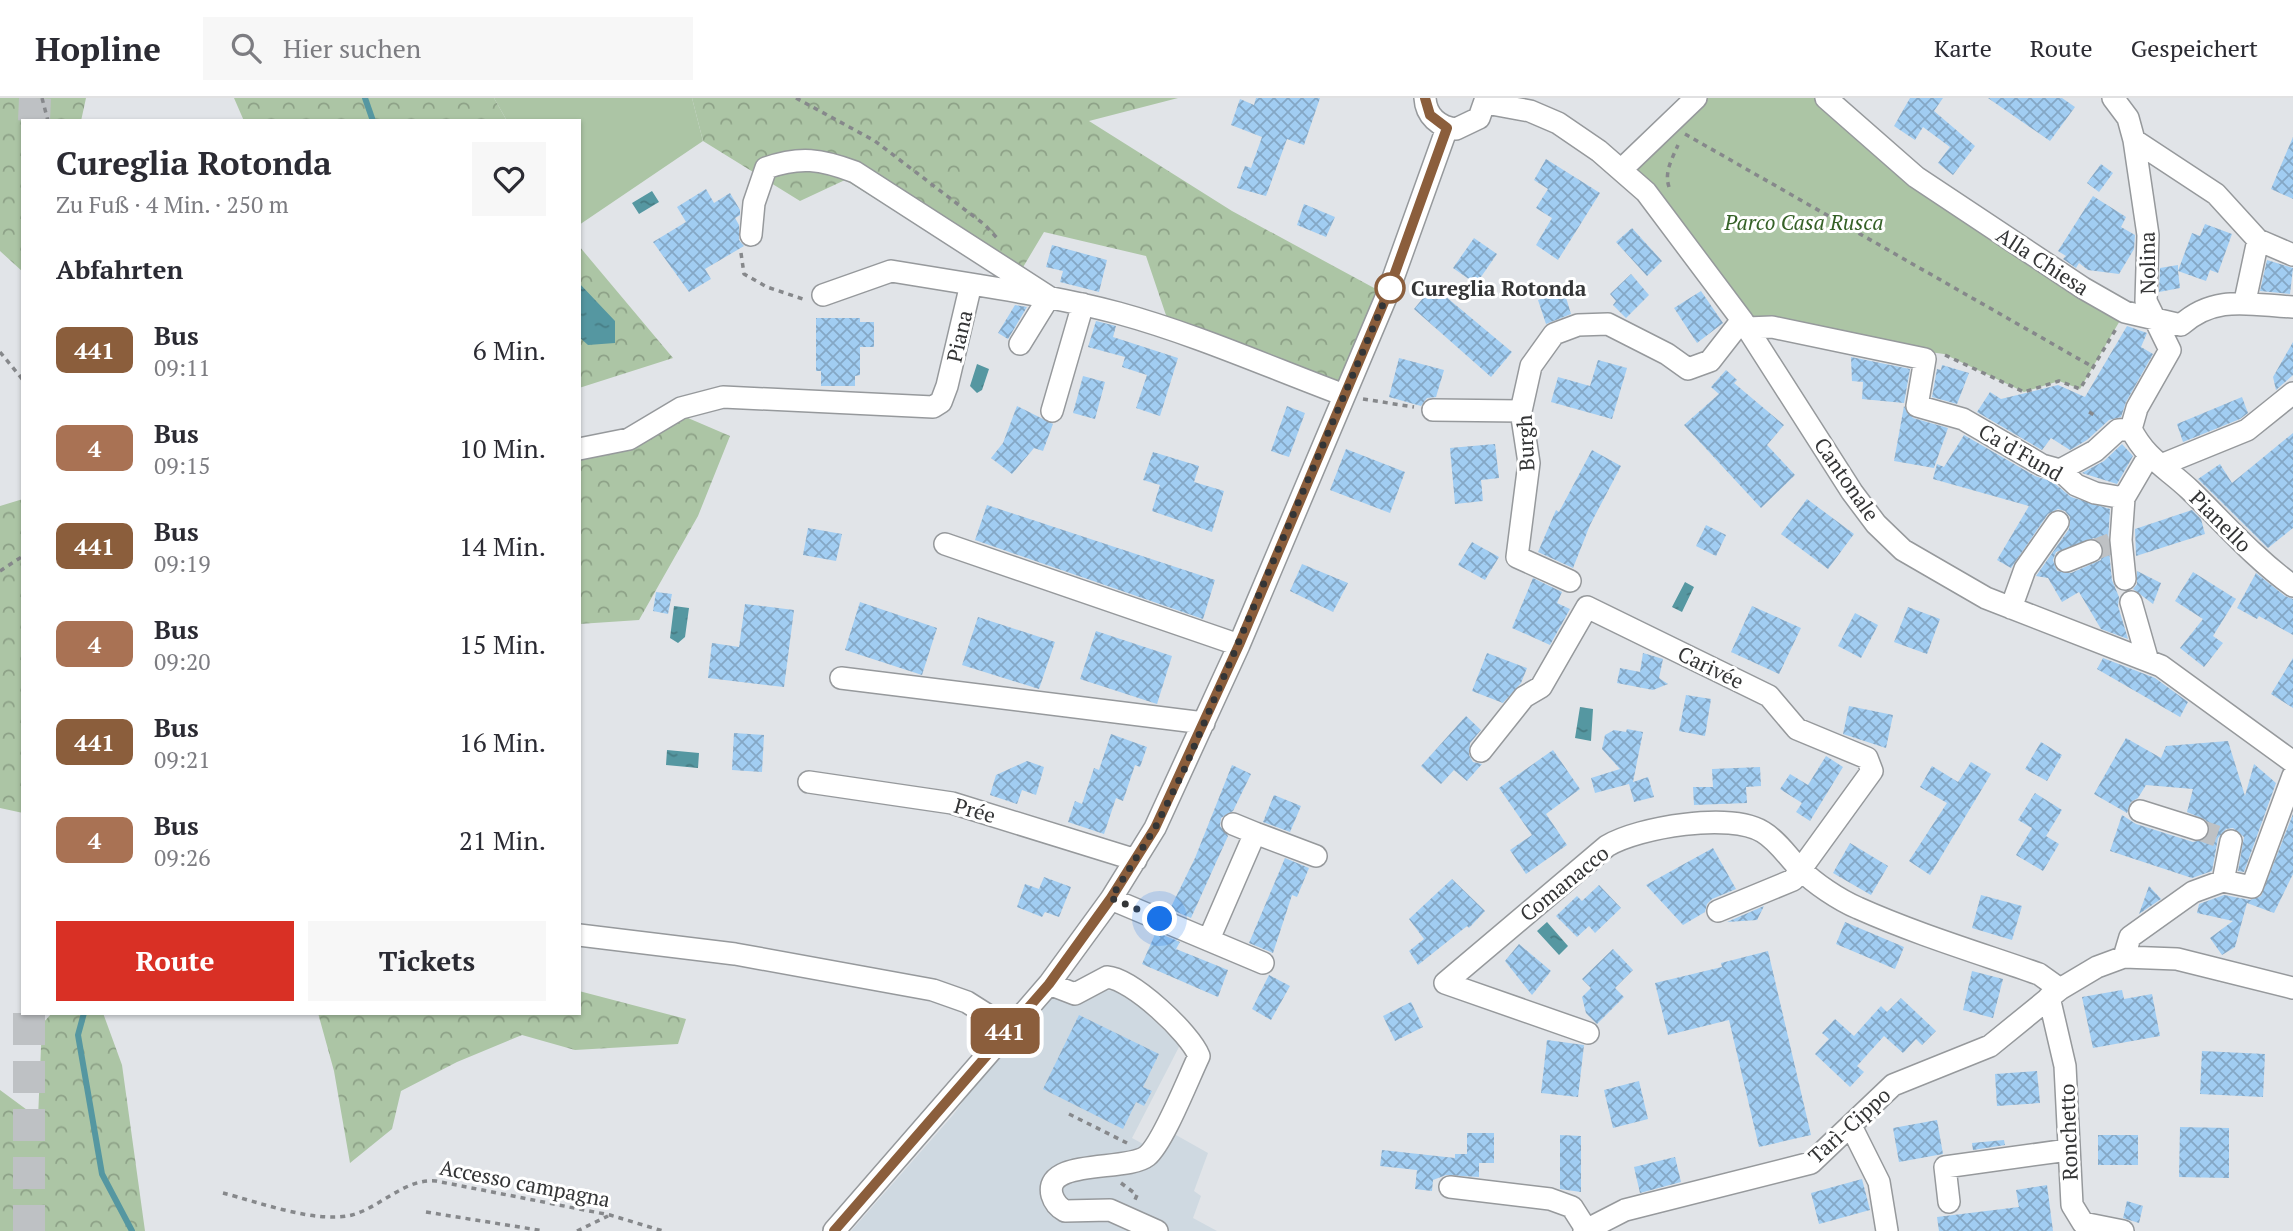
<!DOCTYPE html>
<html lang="de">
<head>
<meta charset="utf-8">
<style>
	body { margin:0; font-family:"PT Serif",serif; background:#f7f7f7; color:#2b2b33; height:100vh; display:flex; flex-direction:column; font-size:26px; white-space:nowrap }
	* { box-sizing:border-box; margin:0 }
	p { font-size:23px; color:#7c7c81 }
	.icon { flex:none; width:38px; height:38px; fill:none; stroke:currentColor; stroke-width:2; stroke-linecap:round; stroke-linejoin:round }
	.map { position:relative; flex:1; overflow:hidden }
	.drawer { position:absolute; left:21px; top:21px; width:560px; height:896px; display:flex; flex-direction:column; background:#fff; border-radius:0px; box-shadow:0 2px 5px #0004 }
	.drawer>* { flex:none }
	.badge { padding:0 14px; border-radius:10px; font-size:24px; line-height:46px }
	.you { position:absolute; width:35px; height:35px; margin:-18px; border:5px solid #fff; border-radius:50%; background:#1a73e8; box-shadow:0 0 0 10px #1a73e833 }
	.map>.badge { position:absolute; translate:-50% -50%; box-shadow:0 0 0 4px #fff }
	h2 { padding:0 35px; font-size:26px; line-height:63px }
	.round { display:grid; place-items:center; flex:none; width:74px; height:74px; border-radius:0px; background:#f7f7f7 }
	.summary { display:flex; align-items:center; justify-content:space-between; height:119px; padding:0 35px }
	h1 { font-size:33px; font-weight:800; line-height:52px }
	.button { display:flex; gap:14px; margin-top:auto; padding:14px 35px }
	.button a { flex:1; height:80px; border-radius:0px; background:#d93025; color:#fff; font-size:28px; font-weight:800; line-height:80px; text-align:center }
	.button a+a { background:#f7f7f7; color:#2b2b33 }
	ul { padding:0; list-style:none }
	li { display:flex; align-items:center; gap:21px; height:98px; padding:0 35px }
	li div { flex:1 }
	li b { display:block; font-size:26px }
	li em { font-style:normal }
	li .badge { min-width:77px; font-weight:700; text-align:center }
	header { display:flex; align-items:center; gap:42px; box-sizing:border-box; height:98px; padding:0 35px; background:#fff; border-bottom:2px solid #e1e1e2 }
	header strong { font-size:33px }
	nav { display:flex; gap:38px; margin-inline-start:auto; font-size:24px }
	.search { width:490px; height:63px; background:#f7f7f7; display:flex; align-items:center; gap:18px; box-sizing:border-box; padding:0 24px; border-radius:0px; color:#7c7c81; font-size:26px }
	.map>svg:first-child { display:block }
	.built { fill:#cfd9e1 }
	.green { fill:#acc5a5 }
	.forest { fill:url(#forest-crowns) }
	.water { fill:url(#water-ripples) }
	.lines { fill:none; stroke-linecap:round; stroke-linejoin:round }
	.stream { stroke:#5597a1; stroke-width:6 }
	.building { fill:url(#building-cross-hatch); fill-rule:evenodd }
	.minor-tunnel { stroke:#bec1c4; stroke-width:21; stroke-dasharray:21 10; stroke-linecap:butt }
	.highway-tunnel { stroke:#bec1c4; stroke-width:32; stroke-dasharray:32 16; stroke-linecap:butt }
	.minor-casing { stroke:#96999c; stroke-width:24 }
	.path { stroke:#86888b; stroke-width:3.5; stroke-dasharray:5 5; stroke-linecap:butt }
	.minor { stroke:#fff; stroke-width:21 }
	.line-casing { stroke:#fff; stroke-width:16 }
	.line { stroke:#8b5e3c; stroke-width:10 }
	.walk { stroke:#343536; stroke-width:7; stroke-dasharray:0 12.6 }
	.stop-dot { fill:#fff; stroke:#8b5e3c; stroke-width:3.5 }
	.labels { text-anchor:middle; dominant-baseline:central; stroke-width:6; stroke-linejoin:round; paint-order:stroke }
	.park-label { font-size:21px; font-style:italic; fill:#356127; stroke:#fff }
	.street-label { font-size:21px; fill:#343536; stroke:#fff }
	.stop-label { font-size:21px; font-weight:bold; fill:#343536; stroke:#fff; text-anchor:start }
</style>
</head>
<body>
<header>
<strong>Hopline</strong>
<div class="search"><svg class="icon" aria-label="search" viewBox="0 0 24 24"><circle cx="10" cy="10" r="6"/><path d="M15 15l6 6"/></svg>Hier suchen</div>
<nav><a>Karte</a><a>Route</a><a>Gespeichert</a></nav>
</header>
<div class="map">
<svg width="2293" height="1133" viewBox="0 0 2293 1133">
	<defs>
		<pattern id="forest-crowns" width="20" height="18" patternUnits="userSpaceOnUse" patternTransform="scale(1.75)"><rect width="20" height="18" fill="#acc5a5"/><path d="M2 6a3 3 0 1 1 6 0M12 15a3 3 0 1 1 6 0" fill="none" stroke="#8da187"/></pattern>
		<pattern id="water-ripples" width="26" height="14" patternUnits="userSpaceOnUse" patternTransform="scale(1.75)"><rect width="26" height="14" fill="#5597a1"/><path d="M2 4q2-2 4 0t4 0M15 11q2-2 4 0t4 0" fill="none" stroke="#477c84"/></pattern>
		<pattern id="building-cross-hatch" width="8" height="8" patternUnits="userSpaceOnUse" patternTransform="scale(1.75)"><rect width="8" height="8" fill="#a1cdf2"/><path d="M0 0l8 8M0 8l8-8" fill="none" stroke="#84a7c5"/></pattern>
	</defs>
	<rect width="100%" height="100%" fill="#e1e4e8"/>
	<path class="built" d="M1049,886L1124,894L1180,947L1132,1040L1145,1047L1176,1037L1208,1055L1194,1093L1201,1098L1193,1120L1217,1133H851L953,1017Z"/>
	<path class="green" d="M494,0H692L703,43L579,127V23H507Z
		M1696,0H1826L1916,79L2125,214L2080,291L2059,283L2024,294L1944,256L1747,230L1622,71Z"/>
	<path class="forest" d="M0,0H86L81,23H23V174L0,153Z
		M234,0H494L507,23H244Z
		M692,0H1178L1089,23L1232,113L1387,197L1344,297L1171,232L1146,158L1044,134L1013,186L845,82L800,103L703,43Z
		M579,148L673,260L579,290Z
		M681,317L730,338L698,418L639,522L579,526V351Z
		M23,401V715L0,710V408Z
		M579,893L686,921L678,946L575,952L522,937L457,964L401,993L392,1031L350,1065L334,973L318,915H579Z
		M52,915H103L122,967L145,1133H0V992L38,1020L42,926Z"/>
	<path class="water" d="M652,93L659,104L639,116L632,105Z
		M579,185L615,223V245L588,247L579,239Z
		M977,266L989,271L982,292L977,295L970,288Z
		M1685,484L1694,489L1682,514L1672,509Z
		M674,508L689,510L685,539L678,545L670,540Z
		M1580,609L1593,611L1591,643L1575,640Z
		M667,652L699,655L698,670L666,667Z
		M1547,824L1568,848L1559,857L1537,833Z"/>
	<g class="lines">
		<path class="stream" d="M365,0L373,23
			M84,915L78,937L102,1076L132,1133"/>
	</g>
	<path class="building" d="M1256,0H1320L1304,47L1287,41L1266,98L1237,90L1245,68L1251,70L1262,39L1231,27L1240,1L1254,7Z
		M1910,0H1943L1934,13L1975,48L1953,77L1938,65L1950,49L1923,29L1915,42L1894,28Z
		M1988,0H2062L2075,9L2050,43Z
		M2293,39V101L2271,91Z
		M1546,61L1600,95L1558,162L1536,147L1552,120L1536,110L1548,91L1534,82Z
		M2101,66L2113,75L2099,94L2087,85Z
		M706,91L714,105L730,95L740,112V117L735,120L739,127V142L744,148L705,171L711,181L689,194L653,144L686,124L677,109Z
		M2093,98L2126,119L2121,129L2135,137L2134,151L2119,176L2088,172L2079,165L2076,170L2063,161L2066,158L2058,153Z
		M1304,106L1335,119L1326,139L1297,127Z
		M2205,126L2232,136L2218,175L2210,172L2206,183L2178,173L2180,190L2159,194L2160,170L2178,167V173L2192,135L2200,138Z
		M1632,130L1662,163L1647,178L1616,144Z
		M1474,140L1497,156L1476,186L1453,170Z
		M1052,147L1107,162L1099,194L1060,184L1063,173L1046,169Z
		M2267,162L2293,170L2290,196L2260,193Z
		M1631,176L1649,197L1626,220L1613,207L1616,203L1610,196Z
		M1433,188L1512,254L1491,279L1414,211Z
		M1564,193L1571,216L1546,226L1538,202Z
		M1701,193L1723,225L1697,245L1674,210Z
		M1015,207L1027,209L1008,241L998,235Z
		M816,220H860V224H874V249H860V277L855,278V288H821V273H816Z
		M1096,223L1116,228L1113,239L1178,260L1160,318L1136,310L1147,277L1122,269L1125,259L1088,249Z
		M2127,228L2147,235L2141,249L2153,256L2126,304L2121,319L2109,322L2087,342L2070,352L2051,340L2042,352L1977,314L1990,294L2001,301L2058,287L2085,299Z
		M2293,244V277L2276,292L2273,279Z
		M1851,259L1910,271L1904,305L1862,301L1863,284L1852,283Z
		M1399,260L1444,272L1436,299L1427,300L1421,308L1389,299Z
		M1598,262L1627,270L1612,321L1551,304L1558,279L1590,288Z
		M1942,267L1969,275L1957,306L1932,299L1937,271L1941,272Z
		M1726,272L1737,282L1734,285L1784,327L1767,347L1795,377L1761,410L1684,327L1719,296L1711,289Z
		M1083,278L1105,284L1095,321L1073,315Z
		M2242,299L2248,315L2240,321L2183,344L2177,326Z
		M1017,308L1053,326L1043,353L1034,350L1012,376L991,360L1003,345Z
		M1287,308L1305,315L1289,359L1271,353Z
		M1904,308L1913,320L1948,330L1934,370L1894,363Z
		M2293,335V430L2268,450L2198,381L2220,366L2232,385Z
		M1964,337L2035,378L2053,384L2071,399L2110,411L2108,443L2112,482L2119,499L2118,508L2128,541L2101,531L2079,494L2062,504L2048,480L2036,478L2069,431L2070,419L2065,413L2058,411L2048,416L2011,470L1997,462L2029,408L1933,381L1937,366L1944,369ZM2094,440L2103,449L2101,462L2071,475L2057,473L2053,462L2056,454Z
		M1495,346L1499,380L1481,382L1483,403L1455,406L1450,350Z
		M2122,346L2133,358L2117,386L2082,375L2104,363Z
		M1346,351L1405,374L1390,415L1330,392Z
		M1592,352L1621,368L1590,427L1573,470L1538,454L1556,412L1559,414Z
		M1153,354L1199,368L1194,384L1224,393L1212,434L1152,413L1160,387L1143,382Z
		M1807,401L1854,436L1828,471L1781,436Z
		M987,407L1215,482L1203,521L975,442Z
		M2192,412L2201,421L2205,436L2136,458L2135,431Z
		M1706,427L1726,437L1716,458L1696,448Z
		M808,430L842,436L836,463L803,457Z
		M1472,444L1499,459L1485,482L1458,467Z
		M1302,466L1348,485L1333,514L1290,493Z
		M2137,473L2161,485L2153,506L2133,491L2137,486Z
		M2193,474L2236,501L2213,538L2223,545L2204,569L2180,550L2203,521L2175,503Z
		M2256,475L2285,498L2293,501V537L2259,518L2257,521L2237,510Z
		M1533,480L1562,494L1557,505L1570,511L1550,547L1512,530Z
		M656,494L672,496L668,516L653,513Z
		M860,504L937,530L922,577L845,552Z
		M745,506L794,512L784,589L708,580L712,545L739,549Z
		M1752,508L1801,530L1779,576L1731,554Z
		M1908,509L1940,521L1927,556L1894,544Z
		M1855,515L1878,527L1861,560L1838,548Z
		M978,519L1055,544L1039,591L962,567Z
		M1096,533L1172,558L1157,606L1080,581Z
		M1487,555L1527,570L1521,585L1503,605L1472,593Z
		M1643,555L1663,561L1659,580L1668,586L1653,592L1617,585L1620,570L1640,574Z
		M2103,560L2155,580L2188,604L2180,619L2097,571Z
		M2293,560V610L2271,596Z
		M1686,597L1711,601L1705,638L1679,633Z
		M1849,608L1893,617L1886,650L1843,636Z
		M1466,618L1481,632L1470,645L1469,657L1473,664L1482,666L1467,683L1454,672L1441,686L1421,668Z
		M1627,631L1643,634L1633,684L1648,679L1654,699L1634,704L1629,686L1595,695L1591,680L1620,671L1602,651L1605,637L1614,632L1626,634Z
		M734,635L764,637L762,674L732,672Z
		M1111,636L1147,649L1140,669L1135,667L1123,703L1116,700L1104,736L1068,724L1075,703L1082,706L1094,670L1099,672Z
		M2126,640L2161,660L2166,648L2228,643L2245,698L2254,666L2276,685L2244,774L2238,773L2244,739L2233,730L2226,731L2218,740L2212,773L2192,780L2110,753L2122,717L2136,726L2193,744L2205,741L2210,734L2206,722L2187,714L2193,691L2146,687L2138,700L2131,704L2127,715L2094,696Z
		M2041,644L2062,657L2047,683L2025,671Z
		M1553,652L1580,691L1546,716L1567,747L1526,776L1510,752L1532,737L1499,690Z
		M1826,658L1843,669L1810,723L1796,714L1802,705L1780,691L1790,676L1808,687Z
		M1027,663L1044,669L1036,697L1022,692L1017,706L990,697L996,677Z
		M1971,664L1991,676L1930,777L1909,763L1947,705L1920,689L1932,668L1958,684Z
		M1232,667L1251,676L1233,713L1221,720L1220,728L1228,738L1191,820L1170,811L1195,760Z
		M1760,669L1761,688L1746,689L1747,705L1694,707L1693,689H1713L1712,671Z
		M2035,695L2062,712L2046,738L2059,746L2043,773L2016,757L2032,730L2018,722Z
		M1274,697L1301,708L1290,734L1263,724Z
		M2293,716V776L2274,815L2247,805L2235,849L2222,857L2210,840L2233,823L2197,815L2199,806L2224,797L2250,802L2261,798Z
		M1850,745L1888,768L1871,797L1833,775Z
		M1713,750L1736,791L1712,801L1707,806L1705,814L1683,827L1646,787Z
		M1285,760L1309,770L1297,799L1292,797L1273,855L1249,845Z
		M1044,779L1071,789L1059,819L1045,814L1042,819L1017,809L1025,786L1039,791Z
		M1452,781L1485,813L1469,830L1467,828L1418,867L1409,853L1424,841L1409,821Z
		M1599,787L1621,810L1595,835L1589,828L1577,839L1556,818L1577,798L1582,803Z
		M2149,788L2161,801L2139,816Z
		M1981,797L2022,808L2012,842L1972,830Z
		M1764,808L1757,822L1727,824Z
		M1845,824L1904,849L1895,871L1836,846Z
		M1156,834L1180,844L1176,851L1228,872L1218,899L1142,866Z
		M1519,846L1551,873L1532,897L1505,863Z
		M1613,851L1633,872L1615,890L1624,899L1597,926L1586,915L1582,899L1591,890L1582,881Z
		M1768,853L1811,1037L1759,1049L1729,922L1668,937L1655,885L1722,869L1721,865Z
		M1972,873L2003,881L1993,920L1963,912Z
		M1269,877L1290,888L1271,922L1252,911Z
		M2122,892L2124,901L2152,896L2160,938L2093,950L2082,899Z
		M1901,900L1936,933L1922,947L1916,941L1903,955L1884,938L1857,968L1864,974L1850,989L1815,956L1829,941L1822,935L1835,921L1854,938L1881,908L1887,914Z
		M1411,904L1423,929L1395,943L1383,918Z
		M1079,917L1159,956L1143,989L1152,993L1144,1008L1136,1004L1123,1031L1043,991Z
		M1547,942L1584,947L1578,999L1541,995Z
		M2202,953L2265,956L2263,999L2200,996Z
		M2037,973L2040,1005L1997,1008L1995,976Z
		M1639,983L1648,1021L1613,1030L1604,992Z
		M1937,1022L1943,1056L1899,1064L1893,1030Z
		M2180,1029L2229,1030V1080L2179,1079Z
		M1467,1035H1494V1065H1479V1079L1446,1077L1433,1082L1432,1093L1415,1091L1417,1072L1380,1068L1382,1052L1455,1060V1056H1467Z
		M1560,1037L1581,1038V1094L1560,1091Z
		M2098,1037H2138V1067H2098Z
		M2004,1042L2005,1047L1973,1052L1972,1045Z
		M1675,1059L1681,1084L1640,1095L1634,1069Z
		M1862,1081L1870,1112L1819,1126L1811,1095Z
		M2047,1087L2053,1133H1939L1937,1119L2019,1109L2016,1092Z
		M2127,1103L2143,1108L2139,1125L2123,1120Z"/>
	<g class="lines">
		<path class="minor-tunnel" d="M2091,453L2115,444
			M2197,731L2231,743"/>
		<path class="highway-tunnel" d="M34,23L35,0
			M29,915V1133"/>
		<defs>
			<path id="minor" d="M1425,0C1426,18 1439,29 1456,31L1479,20L1486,0
				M1826,0L1916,79L2083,190L2125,214L2181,227C2215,196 2251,207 2293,209
				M2113,0L2128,20L2134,42L2148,137L2146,203L2170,252L2137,310L2131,331C2146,361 2167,370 2190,392C2224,425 2254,460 2293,488
				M1486,5L1530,13L1558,25L1599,53L1646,94L1742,222L1852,394L1876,426L1903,452L1986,500L2161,568L2293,664
				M2134,42L2216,96L2258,142L2245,203
				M1622,71L1696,0
				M751,137L754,105L766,70C800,58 821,61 855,74L1049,199L1020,246
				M2258,142L2293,157
				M823,197L891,173L971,186
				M1747,230L1772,229L1925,261L1917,308L1963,321L2042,367L2060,372L2076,387L2095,395L2124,400
				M1433,312L1521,313
				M1052,313L1083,206
				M579,351L629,341L681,310L723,299L933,309L941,304L947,288L971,186C1020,194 1069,202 1118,215C1195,236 1269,269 1344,297
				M2161,367L2247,332L2293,295
				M2060,372L2095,353L2118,332L2131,331
				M945,446L1239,547
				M2066,463L2091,453
				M2125,481L2121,442L2124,400L2148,359
				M1570,483L1517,459L1529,365L1521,313L1531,268L1554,236L1578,227L1608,226L1667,256L1688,271L1710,263L1742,222
				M2131,504L2147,560
				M2011,510L2025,471L2058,424
				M841,580L1204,625
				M1481,653L1524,599L1541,589L1587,509L1769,598L1797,631L1867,660L1872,673L1793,782L1718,813
				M809,684L952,705L1136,762
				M2140,713L2197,731
				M1255,735L1316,758
				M2223,783L2231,743
				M1111,801L1263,865
				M579,837L735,856L933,892L967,904L1008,930
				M1209,841L1255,735L1233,726
				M2124,859L2130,839L2193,794L2223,783L2252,789L2293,678
				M1049,886L1075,896L1107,879C1132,881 1190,935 1199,958C1188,981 1163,1045 1147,1058C1127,1074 1043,1060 1052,1097C1054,1104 1058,1109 1065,1113L1110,1112L1157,1133
				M2049,899L2065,968L2072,1107L2083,1125L2123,1133
				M1588,935L1445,885L1607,748C1639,729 1730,714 1763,734C1778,743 1788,759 1800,771C1814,785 1839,802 1858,810C1916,836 1979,855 2039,876L2060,891
				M1851,1028L1879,1084L1887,1133
				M1450,1089L1550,1101L1572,1109L1586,1131
				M1949,1104L1945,1069L2068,1052
				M834,1133L1049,886L1111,801L1155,730L1239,547L1387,197L1447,30
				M1584,1133L1625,1112L1811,1065L1893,987L1990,948L2060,891L2097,869L2124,859L2177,861L2293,890"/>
		</defs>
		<use href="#minor" class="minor-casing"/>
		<path class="path" d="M42,0L48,23
			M796,0L875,43L985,127L997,140
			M1685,36L2093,269
			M1669,89C1664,74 1672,61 1678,47
			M741,155L744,176L767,189L803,201
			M0,254L23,282
			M1945,257L2024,294L2059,283L2080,291L2116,231
			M1363,301L1414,309
			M2089,314L2098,319
			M0,473L23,458
			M1069,1016L1127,1045
			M1121,1085L1137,1097L1134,1104
			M223,1095C258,1104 317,1126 352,1117C381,1109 405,1080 436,1083L610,1117L663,1133
			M426,1114L544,1133
			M577,1133L608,1118"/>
		<use href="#minor" class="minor"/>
	</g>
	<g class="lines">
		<defs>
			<path id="line" d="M834,1133L1049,886L1111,800L1155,730L1239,547L1387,197L1447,30L1430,17L1425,0"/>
		</defs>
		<use href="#line" class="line-casing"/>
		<use href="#line" class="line"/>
		<path class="walk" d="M1160,821L1111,800L1155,730L1184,672L1390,190"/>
	</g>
	<circle class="stop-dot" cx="1390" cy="190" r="14"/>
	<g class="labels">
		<g class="park-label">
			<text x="1804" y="124">Parco Casa Rusca</text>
		</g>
		<g class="street-label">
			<text transform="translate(2043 163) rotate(33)">Alla Chiesa</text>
			<text transform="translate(2147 165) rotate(-91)">Nolina</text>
			<text transform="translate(959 238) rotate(-77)">Piana</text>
			<text transform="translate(1525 345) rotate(-93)">Burgh</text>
			<text transform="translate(2021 354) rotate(30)">Ca'd'Fund</text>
			<text transform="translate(1847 381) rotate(55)">Cantonale</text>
			<text transform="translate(2221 423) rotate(45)">Pianello</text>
			<text transform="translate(1711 569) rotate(26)">Carivée</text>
			<text transform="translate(975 712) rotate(16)">Prée</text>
			<text transform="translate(1564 785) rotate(-39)">Comanacco</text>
			<text transform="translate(1849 1027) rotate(-42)">Tarì-Cippo</text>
			<text transform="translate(2068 1034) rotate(-92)">Ronchetto</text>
			<text transform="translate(525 1085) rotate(11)">Accesso campagna</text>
		</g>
		<g class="stop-label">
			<text x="1411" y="190">Cureglia Rotonda</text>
		</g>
	</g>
</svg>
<div class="you" style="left:1160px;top:821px"></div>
<b class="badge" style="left:1005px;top:933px;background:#8b5e3c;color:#fff">441</b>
<section class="drawer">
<div class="summary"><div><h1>Cureglia Rotonda</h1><p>Zu Fuß · 4 Min. · 250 m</p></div><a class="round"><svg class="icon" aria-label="heart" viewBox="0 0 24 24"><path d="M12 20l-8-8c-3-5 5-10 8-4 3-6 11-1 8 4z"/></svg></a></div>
<h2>Abfahrten</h2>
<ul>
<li><span class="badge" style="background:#8b5e3c;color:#fff">441</span><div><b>Bus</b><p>09:11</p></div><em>6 Min.</em></li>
<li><span class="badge" style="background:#a97254;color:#fff">4</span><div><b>Bus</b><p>09:15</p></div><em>10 Min.</em></li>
<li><span class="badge" style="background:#8b5e3c;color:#fff">441</span><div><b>Bus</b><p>09:19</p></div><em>14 Min.</em></li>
<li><span class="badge" style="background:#a97254;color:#fff">4</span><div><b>Bus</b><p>09:20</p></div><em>15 Min.</em></li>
<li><span class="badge" style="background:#8b5e3c;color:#fff">441</span><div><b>Bus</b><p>09:21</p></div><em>16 Min.</em></li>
<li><span class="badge" style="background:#a97254;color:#fff">4</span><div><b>Bus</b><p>09:26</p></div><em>21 Min.</em></li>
</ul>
<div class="button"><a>Route</a><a>Tickets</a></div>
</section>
</div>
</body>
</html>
